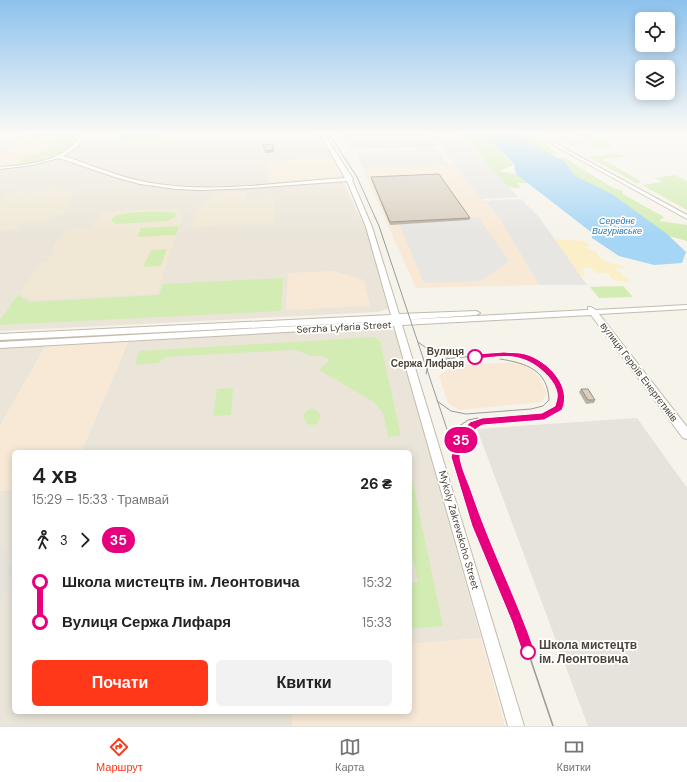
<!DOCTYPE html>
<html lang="uk">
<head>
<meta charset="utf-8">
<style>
	body { margin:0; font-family:"DM Sans",sans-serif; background:#f2f2f2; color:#222; height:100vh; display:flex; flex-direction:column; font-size:15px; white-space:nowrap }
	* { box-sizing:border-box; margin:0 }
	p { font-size:13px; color:#767676 }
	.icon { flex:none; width:22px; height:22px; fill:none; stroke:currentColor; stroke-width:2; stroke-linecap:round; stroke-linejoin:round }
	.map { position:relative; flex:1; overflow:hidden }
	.sheet { position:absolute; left:12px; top:450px; width:400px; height:264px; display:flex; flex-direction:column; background:#fff; border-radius:6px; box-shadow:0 2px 10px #0003 }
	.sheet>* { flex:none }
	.badge { padding:0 8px; border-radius:13px; font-size:14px; line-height:26px }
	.fabs { position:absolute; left:635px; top:12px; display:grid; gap:8px }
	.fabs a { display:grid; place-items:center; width:40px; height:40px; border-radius:6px; background:#fff; box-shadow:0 2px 10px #0003; font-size:20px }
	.map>.badge { position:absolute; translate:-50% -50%; box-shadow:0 0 0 2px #fff }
	.legs { display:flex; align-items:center; gap:6px; height:44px; padding:0 20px; font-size:13px }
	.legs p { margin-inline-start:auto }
	.overview { display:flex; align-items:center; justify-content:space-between; height:68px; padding:0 20px }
	h1 { font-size:22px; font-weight:600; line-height:30px }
	.action { display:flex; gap:8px; margin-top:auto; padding:8px 20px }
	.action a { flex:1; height:46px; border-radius:6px; background:#ff381a; color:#fff; font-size:16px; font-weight:600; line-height:46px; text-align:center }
	.action a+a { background:#f2f2f2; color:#222 }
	ul { padding:0 20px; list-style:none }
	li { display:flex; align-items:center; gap:14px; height:40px; font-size:15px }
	li i { display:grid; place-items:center; width:6px; height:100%; margin:0 5px; background:currentColor }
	li i::after { content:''; width:10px; height:10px; margin:-5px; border:3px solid; border-radius:50%; background:#fff }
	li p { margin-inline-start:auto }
	li:first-child i { background:linear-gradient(#0000 50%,currentColor 0) }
	li:last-child i { background:linear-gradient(currentColor 50%,#0000 0) }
	.menu { display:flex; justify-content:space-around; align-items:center; height:56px; border-top:1px solid #e0e0e0; background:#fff; font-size:11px; color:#767676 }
	.menu a { display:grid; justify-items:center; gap:2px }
	.menu .selected { color:#ff381a }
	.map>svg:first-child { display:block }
	.residential { fill:#ebe5d9 }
	.commercial { fill:#f8e9d6 }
	.industrial { fill:#e6e2dc }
	.education { fill:#f0e8d5 }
	.green { fill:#d3ecb3 }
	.sand { fill:#fbefc7 }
	.parking { fill:#e8e6e3 }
	.water { fill:#a6d6f5 }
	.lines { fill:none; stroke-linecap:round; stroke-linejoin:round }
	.minor-casing { stroke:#c3bbad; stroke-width:2 }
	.minor { fill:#fff; fill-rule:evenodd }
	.tram-far1 { stroke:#9a9a9a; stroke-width:1 }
	.tram { stroke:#9a9a9a; stroke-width:1.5 }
	.wall { fill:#bbb2a5 }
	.shaded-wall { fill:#989186 }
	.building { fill:#d9cfc0; stroke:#989186 }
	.line-1 { fill:#e6007e; stroke:#fff }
	.stop-1-dot { fill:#fff; stroke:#e6007e; stroke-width:2 }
	.labels { text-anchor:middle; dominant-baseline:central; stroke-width:3.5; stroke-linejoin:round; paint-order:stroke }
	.far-water-label { font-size:9px; font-style:italic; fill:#2778ae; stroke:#fff }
	.street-label { font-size:10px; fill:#4c4438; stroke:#fff }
	.stop-label { font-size:10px; font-weight:bold; fill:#4c4438; stroke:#fff; text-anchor:end }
	.near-stop-label { font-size:12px; font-weight:bold; fill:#4c4438; stroke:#fff; text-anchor:start }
</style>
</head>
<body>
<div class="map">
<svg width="687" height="726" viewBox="0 0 687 726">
	<rect width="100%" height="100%" fill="#f6f3eb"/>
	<path class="residential" d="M0,134H320L334,157L268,162L269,184L342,179L368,235L388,307L387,309L378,312L0,331Z
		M382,326L392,329L397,336L481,638L410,644V452H81L128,342Z
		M46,345L0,426V347Z
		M14,489V712H292V726H0V491Z"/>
	<path class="commercial" d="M0,134H19L16,138L45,135L50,136L53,139L46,151L24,158L19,165L0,167Z
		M334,157L342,179L269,184L267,162Z
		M454,165L500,219L539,285L416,288L362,168Z
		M333,271L364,280L370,306L286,310L288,273Z
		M128,342L81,452H14V489L0,491V426L46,345Z
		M518,362L534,371L541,381L547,393L542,402L459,410L448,403L439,375L457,365Z
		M481,638L505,726H292V712H410V644Z"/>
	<path class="industrial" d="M344,134H428L437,147L351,149Z
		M637,418L687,488V726H588L477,429Z
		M0,546L5,550L8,558V565H14L3,599L0,600Z"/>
	<path class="education" d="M120,134H231V138L120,145Z
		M52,188H59L62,191H76L64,213L44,220L24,221L19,230L0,231V203L6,195L25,190L28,194Z
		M226,192H246V199L274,198L275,223L191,227L197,207L203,205L205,200L211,198L214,193Z
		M178,209L182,217L157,294L33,300L20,293L41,263L47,261L54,252L51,250L65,230L92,228L102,211Z"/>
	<path class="green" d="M32,134H72L77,139C73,157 35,162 19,165L24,158L46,151L53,139L50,136L31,137Z
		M121,134H156L157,138L120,141Z
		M461,134H485L513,165L499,171L520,175L530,183H517L521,187C503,192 493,175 481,163L485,160Z
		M511,134C532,134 541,141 557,153L552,156L539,152L533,144L519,140Z
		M578,134H587L614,147L596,149L587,145L597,143Z
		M616,154L628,156L602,159L642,182L636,183L589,157Z
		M557,157L565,158L613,188L623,191V194L664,217L659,221L687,225V241L665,235L568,174L556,161Z
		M675,175L687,181V210L642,185L662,182L655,178Z
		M168,212L175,213L176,216L167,221L116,224L111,220C118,210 155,212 168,212Z
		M179,226L176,235L137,237L141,228Z
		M167,249L161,266L143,267L151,250Z
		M283,278L281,311L0,325V320L18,295L30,302L159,295L163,284Z
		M623,286L633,297L599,298L590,287Z
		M374,337L380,341L401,436L388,437L383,413L374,402L319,370L330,360L323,356H311L295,350L165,357L158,363L135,365L139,351Z
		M233,388L231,415L213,416L217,389Z
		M304 417a8 8 0 1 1 16 0a8 8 0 1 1-16 0Z
		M410,469L443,626L410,629V583L418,582L410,544Z"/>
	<path class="sand" d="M554,239L583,241L591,246L584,247L597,252C600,265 618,262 627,269L613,267L630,281H616L609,276L610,273H596L590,267L583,268L585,277L580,275Z"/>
	<path class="parking" d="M3,134H18L7,147V151H13L11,154L0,155V148H4L8,139L5,143H0V138Z
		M430,134H459L518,197L481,199Z
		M549,134H578L598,144L573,146Z
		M437,149L449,165L362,168L356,152Z
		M521,199L539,217L587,285H539L500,219L485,201Z
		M478,217L509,261L481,281L424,283L398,221Z"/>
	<path class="water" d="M484,134H513L565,162L575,176L612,194L667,234L686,252L682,263L654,265L619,256L592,238L591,232L516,174L514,164Z"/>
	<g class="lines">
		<defs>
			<path id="minor" d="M74,134H78L82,139L77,147L63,156C92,165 120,178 151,183C214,194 281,182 345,178L320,134H324L353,179L352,180L372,227L399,314L476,311L480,313L476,315L401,320L588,310V307H591L596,310L687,305V309L599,314L687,427V439L683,438L591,315L402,325L524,726H508L394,326L0,348V342L393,321L0,340V334L391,315L366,227L347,181L251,188L201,190L176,189L140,184L115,177L59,158L32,165L0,169V167C26,165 62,162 78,139Z
				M534,134H538L687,215V219Z"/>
		</defs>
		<use href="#minor" class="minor-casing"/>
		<use href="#minor" class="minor"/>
		<path class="tram-far1" d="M329,134L357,177L379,226L483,537
			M418,342L433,353L448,357
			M426,374L428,366C433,364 437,361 442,360C449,357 507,354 515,355C541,361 564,379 559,407L544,416L482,422C466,429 460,441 455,457
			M437,401L451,411L466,414L531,409L543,406L549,400C548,370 526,363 500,359
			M452,444L455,429L468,420L478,418"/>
		<path class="tram" d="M482,536L518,622L553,726"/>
	</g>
	<path class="wall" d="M371,177L470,218L469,220L390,225L371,179Z
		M581,389L595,400L594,403L586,404L579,392Z"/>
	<path class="shaded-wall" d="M274,150V152L265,153V151Z"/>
	<path class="building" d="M272,144L274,150L265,151L263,145Z
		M439,174L470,218L390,222L371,177Z
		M581,389H588L595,400H588Z"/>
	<linearGradient id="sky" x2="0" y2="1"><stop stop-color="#8dc2ed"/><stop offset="0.57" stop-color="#fbfaf6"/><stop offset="1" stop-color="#fbfaf6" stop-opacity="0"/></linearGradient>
	<rect width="687" height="235" fill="url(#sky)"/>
	<path class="line-1" d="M504,352C511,353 519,352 525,354C547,360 573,386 562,410L544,420L483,425C472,429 459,445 460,458C462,470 469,484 473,496C491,549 517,599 535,652L533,657L528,659L524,657L512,622L472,526L451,457L458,436L470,422L482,418L542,413L555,406C556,402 558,397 557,393C555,379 536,363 522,359C508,354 490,358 475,359L471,357L475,354Z"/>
	<g class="stop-1-dot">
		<circle cx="475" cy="357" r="7"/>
		<circle cx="528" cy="652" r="7"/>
	</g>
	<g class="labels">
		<g class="far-water-label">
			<text x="617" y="221">Середнє<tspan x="617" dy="10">Вигурівське</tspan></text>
		</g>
		<g class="street-label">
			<text transform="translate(344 327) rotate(-3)">Serzha Lyfaria Street</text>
			<text transform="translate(639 372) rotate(53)">вулиця Героїв Енергетиків</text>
			<text transform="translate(459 530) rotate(74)">Mykoly Zakrevskoho Street</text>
		</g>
		<g class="stop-label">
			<text x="464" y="351">Вулиця<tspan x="464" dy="12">Сержа Лифаря</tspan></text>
		</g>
		<g class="near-stop-label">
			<text x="539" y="645">Школа мистецтв<tspan x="539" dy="14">ім. Леонтовича</tspan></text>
		</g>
	</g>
</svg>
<div class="fabs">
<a><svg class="icon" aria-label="locate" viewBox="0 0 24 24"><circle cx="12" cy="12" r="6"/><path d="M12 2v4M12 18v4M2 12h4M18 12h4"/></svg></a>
<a><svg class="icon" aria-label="layers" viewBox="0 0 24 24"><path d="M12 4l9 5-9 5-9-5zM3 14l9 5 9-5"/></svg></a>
</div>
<b class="badge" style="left:461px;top:440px;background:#e6007e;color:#fff">35</b>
<section class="sheet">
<div class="overview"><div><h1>4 хв</h1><p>15:29 – 15:33 · Трамвай</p></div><b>26 ₴</b></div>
<div class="legs"><svg class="icon" aria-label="walk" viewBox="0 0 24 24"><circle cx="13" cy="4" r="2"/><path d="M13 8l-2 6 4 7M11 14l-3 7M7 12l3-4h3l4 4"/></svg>3<svg class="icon" aria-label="forward" viewBox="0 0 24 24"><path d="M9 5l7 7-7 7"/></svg><b class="badge" style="background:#e6007e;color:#fff">35</b></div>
<ul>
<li><i style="color:#e6007e"></i><b>Школа мистецтв ім. Леонтовича</b><p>15:32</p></li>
<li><i style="color:#e6007e"></i><b>Вулиця Сержа Лифаря</b><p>15:33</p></li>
</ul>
<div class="action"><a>Почати</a><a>Квитки</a></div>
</section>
</div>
<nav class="menu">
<a class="selected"><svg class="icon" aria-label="directions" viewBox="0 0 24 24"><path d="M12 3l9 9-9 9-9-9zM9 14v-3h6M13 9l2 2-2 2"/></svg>Маршрут</a>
<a><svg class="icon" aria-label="map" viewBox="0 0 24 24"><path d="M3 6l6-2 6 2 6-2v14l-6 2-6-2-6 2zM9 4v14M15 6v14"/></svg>Карта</a>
<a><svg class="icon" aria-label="tickets" viewBox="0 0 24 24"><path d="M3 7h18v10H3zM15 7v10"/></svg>Квитки</a>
</nav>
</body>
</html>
